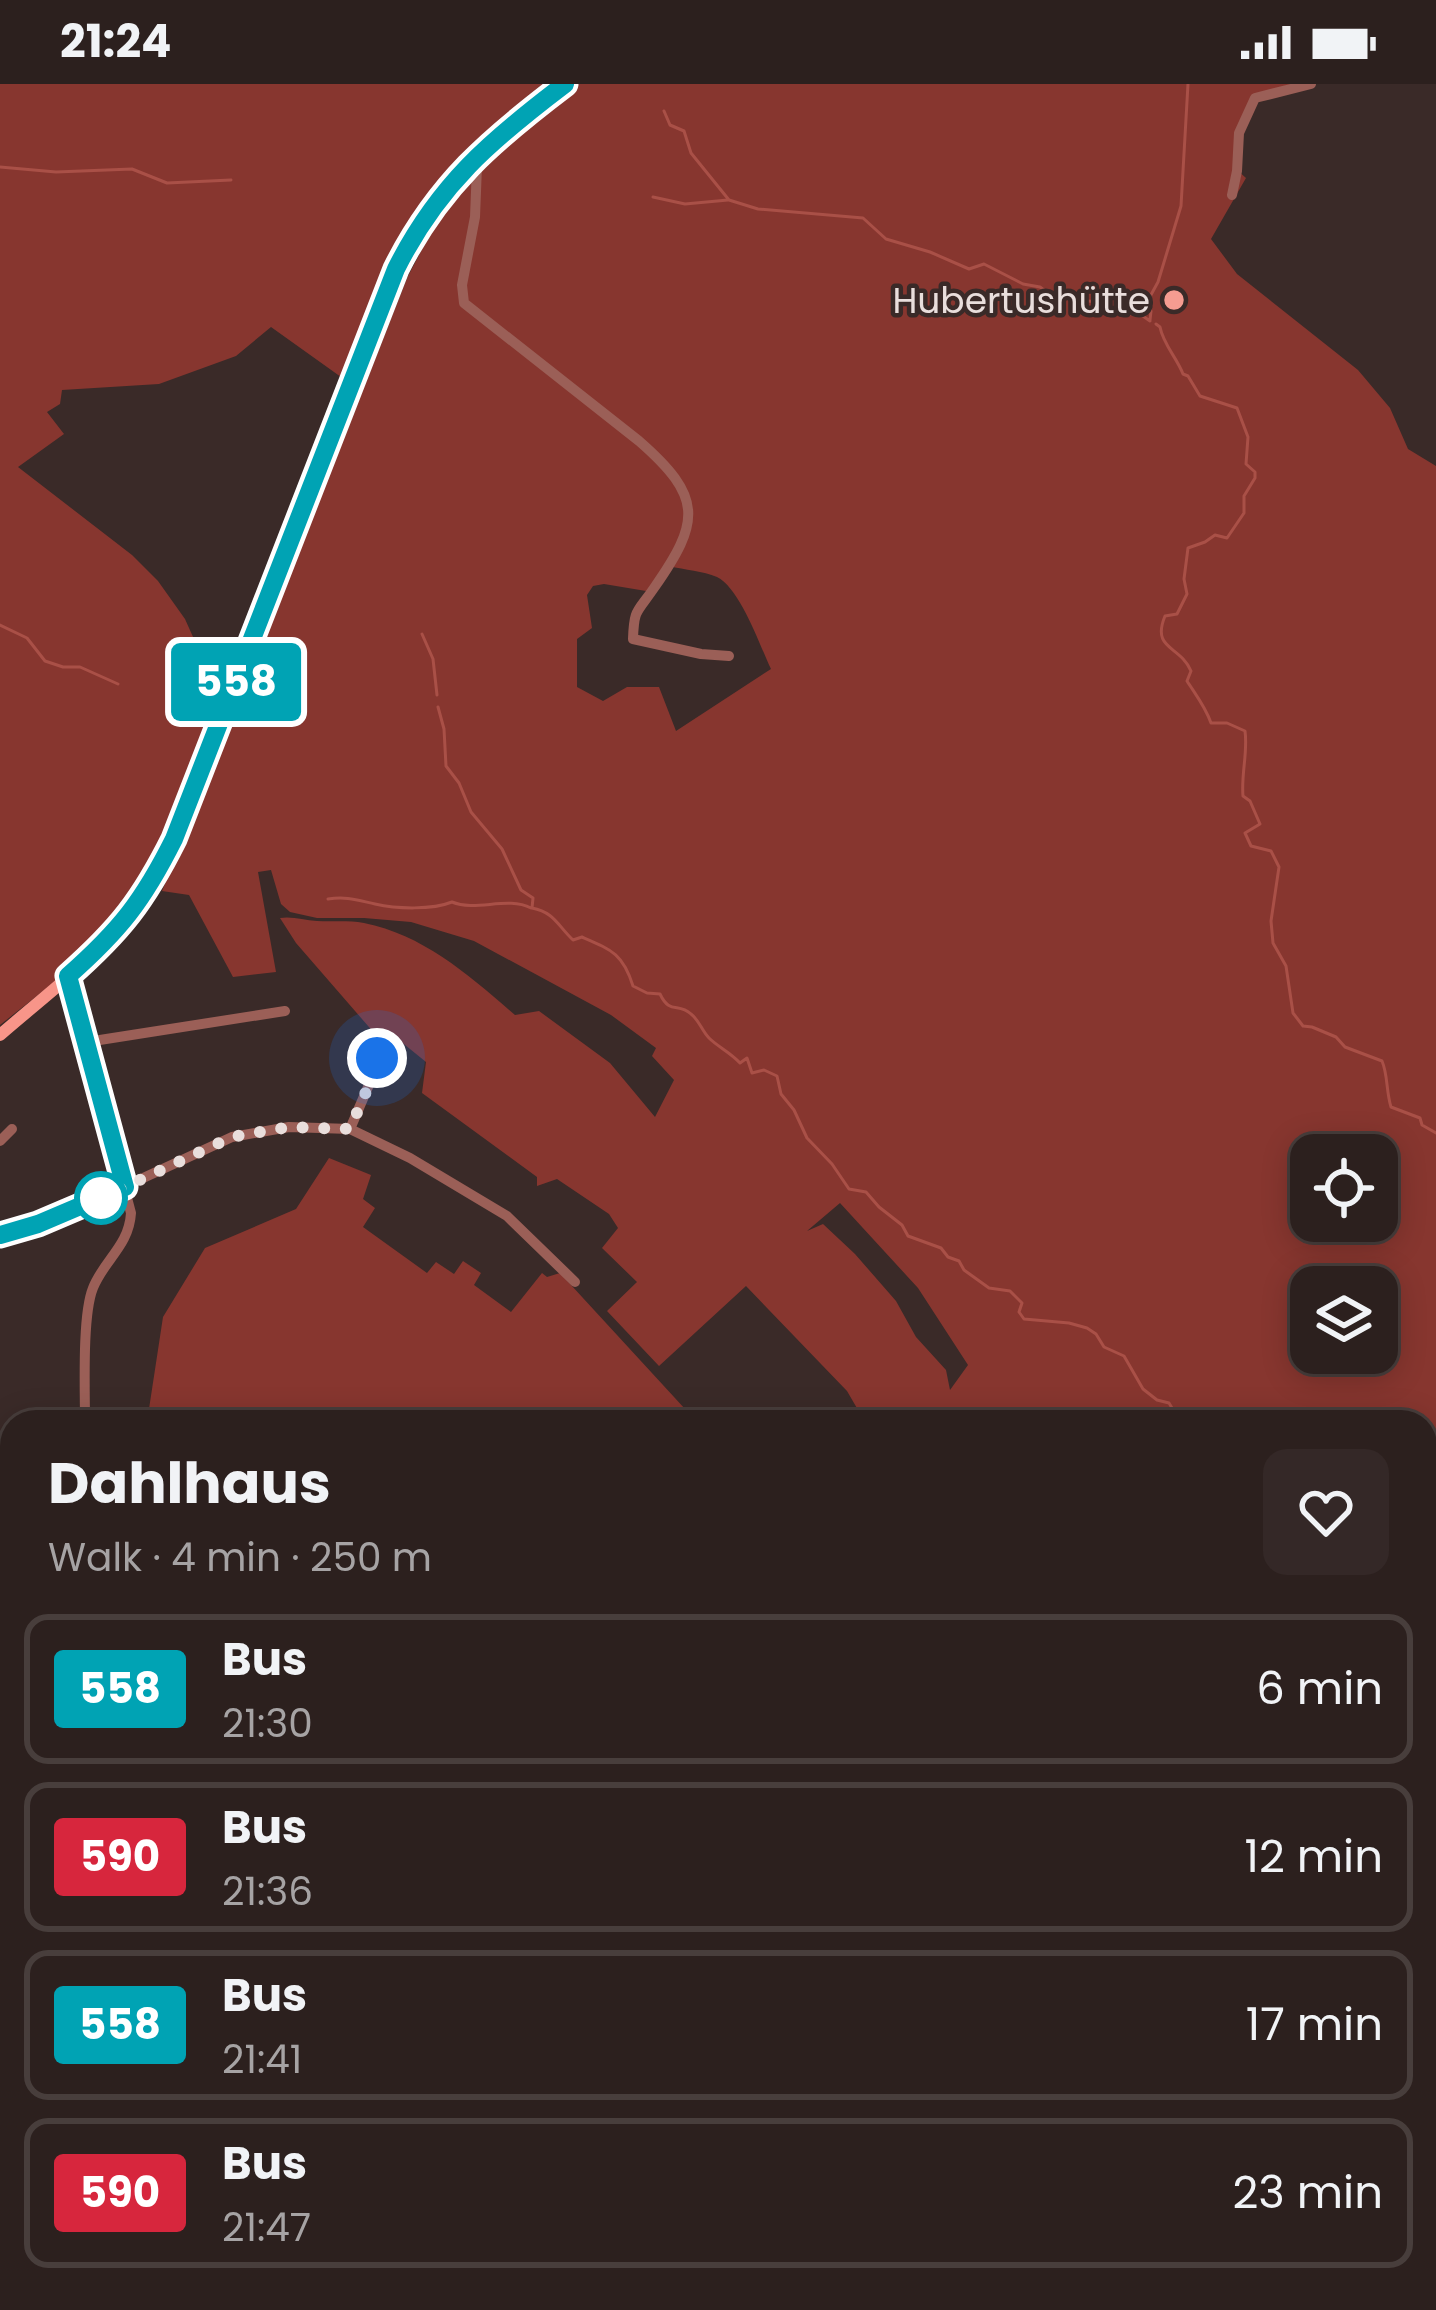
<!DOCTYPE html>
<html lang="en">
<head>
<meta charset="utf-8">
<style>
	body { margin:0; font-family:Poppins,sans-serif; background:#342827; color:#f1f3f6; height:100vh; display:flex; flex-direction:column; font-size:45px; white-space:nowrap }
	* { box-sizing:border-box; margin:0 }
	p { font-size:39px; color:#a6a3a4 }
	.icon { flex:none; width:66px; height:66px; fill:none; stroke:currentColor; stroke-width:2; stroke-linecap:round; stroke-linejoin:round }
	.map { position:relative; flex:1; overflow:hidden }
	.details { position:absolute; left:0px; top:1326px; width:1437px; height:900px; display:flex; flex-direction:column; background:#2c201e; border-radius:36px 36px 0 0; box-shadow:0 6px 30px #0003,0 0 0 3px #483e3c }
	.details>* { flex:none }
	.badge { padding:0 24px; border-radius:9px; font-size:42px; line-height:78px }
	.tools { position:absolute; left:1290px; top:1050px; display:grid; gap:24px }
	.tools a { display:grid; place-items:center; width:108px; height:108px; border-radius:24px; background:#2c201e; box-shadow:0 6px 30px #0003,0 0 0 3px #483e3c; font-size:60px }
	.you { position:absolute; width:60px; height:60px; margin:-30px; border:9px solid #fff; border-radius:50%; background:#1a73e8; box-shadow:0 0 0 18px #1a73e833 }
	.map>.badge { position:absolute; translate:-50% -50%; box-shadow:0 0 0 6px #fff }
	.round { display:grid; place-items:center; flex:none; width:126px; height:126px; border-radius:24px; background:#342827 }
	.headline { display:flex; align-items:center; justify-content:space-between; height:204px; padding:0 48px }
	h1 { font-size:57px; font-weight:700; line-height:90px }
	ul { padding:0; list-style:none }
	li { display:flex; align-items:center; gap:36px; height:150px; margin:0 24px 18px; padding:0 24px; border:6px solid #483e3c; border-radius:24px }
	li div { flex:1 }
	li b { display:block; font-size:45px }
	li em { font-style:normal }
	li .badge { min-width:132px; font-weight:700; text-align:center }
	.status { display:flex; justify-content:space-between; align-items:center; height:84px; padding:0 60px; background:#2c201e; direction:ltr }
	.status svg { height:33px; fill:currentColor }
	.map>svg:first-child { display:block }
	.green { fill:#87362f; fill-rule:evenodd }
	.lines { fill:none; stroke-linecap:round; stroke-linejoin:round }
	.stream { stroke:#a95047; stroke-width:3 }
	.minor { stroke:#9b5f57; stroke-width:10 }
	.major { stroke:#f89589; stroke-width:12 }
	.line-casing { stroke:#fff; stroke-width:27 }
	.line { stroke:#00a3b4; stroke-width:18 }
	.walk { stroke:#e9dedc; stroke-width:12; stroke-dasharray:0 21.6 }
	.poi-dot { fill:#f59c91; stroke:#3a2a28; stroke-width:4.5 }
	.stop-dot { fill:#fff; stroke:#00a3b4; stroke-width:6 }
	.labels { text-anchor:middle; dominant-baseline:central; stroke-width:9; stroke-linejoin:round; paint-order:stroke }
	.poi-label { font-size:36px; fill:#e9dedc; stroke:#3a2a28; text-anchor:end }
</style>
</head>
<body>
<div class="status"><b>21:24</b><svg viewBox="0 0 49 12"><path d="M0 12V9h3v3zM5 12V6h3v6zM10 12V3h3v9zM15 12V0h3v12zM26 1h20v11H26zM47 4h2v5h-2z"/></svg></div>
<div class="map">
<svg width="1436" height="2226" viewBox="0 0 1436 2226">
	<rect width="100%" height="100%" fill="#3a2a28"/>
	<path class="green" d="M0,0H554C509,36 460,70 426,119C389,171 367,235 341,293L271,243L236,272L159,300L62,306L60,320L47,328L64,350L18,383L132,471L158,497L185,535L223,620C197,683 171,770 131,823C97,868 44,906 0,941Z
		M579,0H1296L1256,14L1246,29L1237,86L1246,94L1211,155L1237,190L1358,286L1390,324L1408,365L1436,382V2226H548L499,2214H1425V1338H865L847,1307L746,1202L659,1282L607,1227L637,1198L602,1164L618,1144L609,1130L557,1095L537,1102V1093L422,1009L426,978L389,948L375,950L296,859L280,834C292,832 304,836 317,837C332,838 348,836 364,839C424,851 470,892 515,931L539,927L610,979L655,1033L674,996L652,972L656,964L611,931L474,857L411,838L364,834H317L290,828L281,820L271,786L258,788L276,888L233,893L189,811L162,807L262,563L407,194L443,125L481,79ZM669,482C685,486 703,487 717,493C740,504 760,562 771,585L676,647L659,603H627L603,617L577,603V555L592,544L587,511L593,502L604,500L652,508ZM1311,1071H1377V1137H1311ZM840,1119L918,1204L968,1281L950,1306L946,1286L916,1253L896,1217L855,1170L823,1140L807,1147ZM1311,1203H1377V1269H1311Z
		M329,1074L371,1091L363,1115L375,1124L363,1143L427,1189L436,1178L454,1190L463,1177L481,1189L474,1201L511,1228L542,1189L547,1193L560,1189L697,1338H147L163,1233L205,1164L296,1125Z
		M0,1435L12,1440V1938L0,1932Z
		M382,2214H468L516,2226H379Z"/>
	<g class="lines">
		<path class="stream" d="M664,27L670,41L684,47L691,69L729,116L758,125L863,134L886,155L930,168L969,185L984,180L1023,200L1040,203L1053,213L1097,218L1103,227L1130,230L1137,228L1150,237
			M0,83L56,88L132,85L167,99L231,96
			M653,113L685,120L728,116
			M1150,236L1151,227L1146,220L1158,198L1181,122L1188,0
			M1156,240L1160,243C1163,260 1177,274 1183,290L1188,292L1200,312L1237,324L1248,353L1246,380L1255,388V394L1244,412V429L1227,454L1215,451L1205,458L1188,464L1184,495L1187,510L1177,530L1165,532C1151,566 1180,561 1191,587L1187,597C1196,611 1206,624 1211,639H1227L1245,647C1248,668 1241,690 1243,712L1250,717L1260,740L1245,749L1251,762L1271,767L1279,783L1271,837L1273,859L1286,882L1293,929L1303,942L1312,943L1336,953L1345,963L1382,977C1388,991 1386,1007 1391,1023L1420,1034L1422,1041L1436,1049
			M0,541L27,554L45,577L63,583H80L118,600
			M422,550L433,575L437,611
			M438,623L444,645L446,682L459,699L471,728L502,765L521,806L533,814L532,824C554,828 558,842 573,856L582,853C612,866 623,870 633,902L647,909L660,910C670,931 678,918 691,930C699,936 702,947 709,954C718,963 730,968 740,979L747,974L752,989L764,986L777,992L781,1010L794,1026L807,1054L832,1080L849,1105L866,1108L879,1123L902,1141L908,1152L941,1164L948,1173L959,1177L964,1186L989,1204L1010,1207L1022,1219L1019,1228L1024,1235L1069,1239L1087,1244L1096,1250L1104,1263L1124,1272L1143,1305L1157,1316L1169,1319L1175,1329L1176,1338
			M328,815C346,812 357,816 375,820C397,825 432,826 452,818C476,828 507,812 531,824
			M1425,1595L1436,1602
			M0,1643L12,1646
			M1282,2222L1288,2226
			M1152,2226L1168,2214"/>
		<path class="minor" d="M473,75L477,82L475,133L462,201L464,219L639,357C703,413 701,437 654,504C637,529 634,524 633,555L701,570L729,572
			M1232,111L1237,87L1239,49L1255,14L1311,0
			M68,891L131,1129C129,1162 104,1176 93,1204C82,1231 85,1306 85,1338
			M87,958L285,927
			M350,1045L377,982V973L370,958
			M0,1057L12,1045
			M0,1151L38,1140L102,1113L232,1053L289,1043L350,1045L410,1074L507,1132L575,1198
			M0,1385L12,1390
			M274,2214L278,2226
			M1346,2214L1373,2226
			M1273,2226L1279,2214"/>
		<path class="major" d="M0,951C48,909 105,868 142,815C159,789 172,760 184,731L396,185C437,100 491,56 565,0"/>
	</g>
	<g class="lines">
		<defs>
			<path id="line" d="M0,1151L38,1140L125,1103L68,892C120,846 143,817 174,755L396,185C438,101 491,56 565,0"/>
		</defs>
		<use href="#line" class="line-casing"/>
		<use href="#line" class="line"/>
		<path class="walk" d="M101,1114L232,1053L289,1043L350,1045L377,982V974"/>
	</g>
	<circle class="poi-dot" cx="1174" cy="216" r="12"/>
	<circle class="stop-dot" cx="101" cy="1114" r="24"/>
	<g class="labels">
		<g class="poi-label">
			<text x="1150" y="216">Hubertushütte</text>
		</g>
	</g>
</svg>
<div class="tools">
<a><svg class="icon" aria-label="locate" viewBox="0 0 24 24"><circle cx="12" cy="12" r="6"/><path d="M12 2v4M12 18v4M2 12h4M18 12h4"/></svg></a>
<a><svg class="icon" aria-label="layers" viewBox="0 0 24 24"><path d="M12 4l9 5-9 5-9-5zM3 14l9 5 9-5"/></svg></a>
</div>
<div class="you" style="left:377px;top:974px"></div>
<b class="badge" style="left:236px;top:598px;background:#00a3b4;color:#fff">558</b>
<section class="details">
<div class="headline"><div><h1>Dahlhaus</h1><p>Walk · 4 min · 250 m</p></div><a class="round"><svg class="icon" aria-label="heart" viewBox="0 0 24 24"><path d="M12 20l-8-8c-3-5 5-10 8-4 3-6 11-1 8 4z"/></svg></a></div>
<ul>
<li><span class="badge" style="background:#00a3b4;color:#fff">558</span><div><b>Bus</b><p>21:30</p></div><em>6 min</em></li>
<li><span class="badge" style="background:#d7263d;color:#fff">590</span><div><b>Bus</b><p>21:36</p></div><em>12 min</em></li>
<li><span class="badge" style="background:#00a3b4;color:#fff">558</span><div><b>Bus</b><p>21:41</p></div><em>17 min</em></li>
<li><span class="badge" style="background:#d7263d;color:#fff">590</span><div><b>Bus</b><p>21:47</p></div><em>23 min</em></li>
</ul>
</section>
</div>
</body>
</html>
